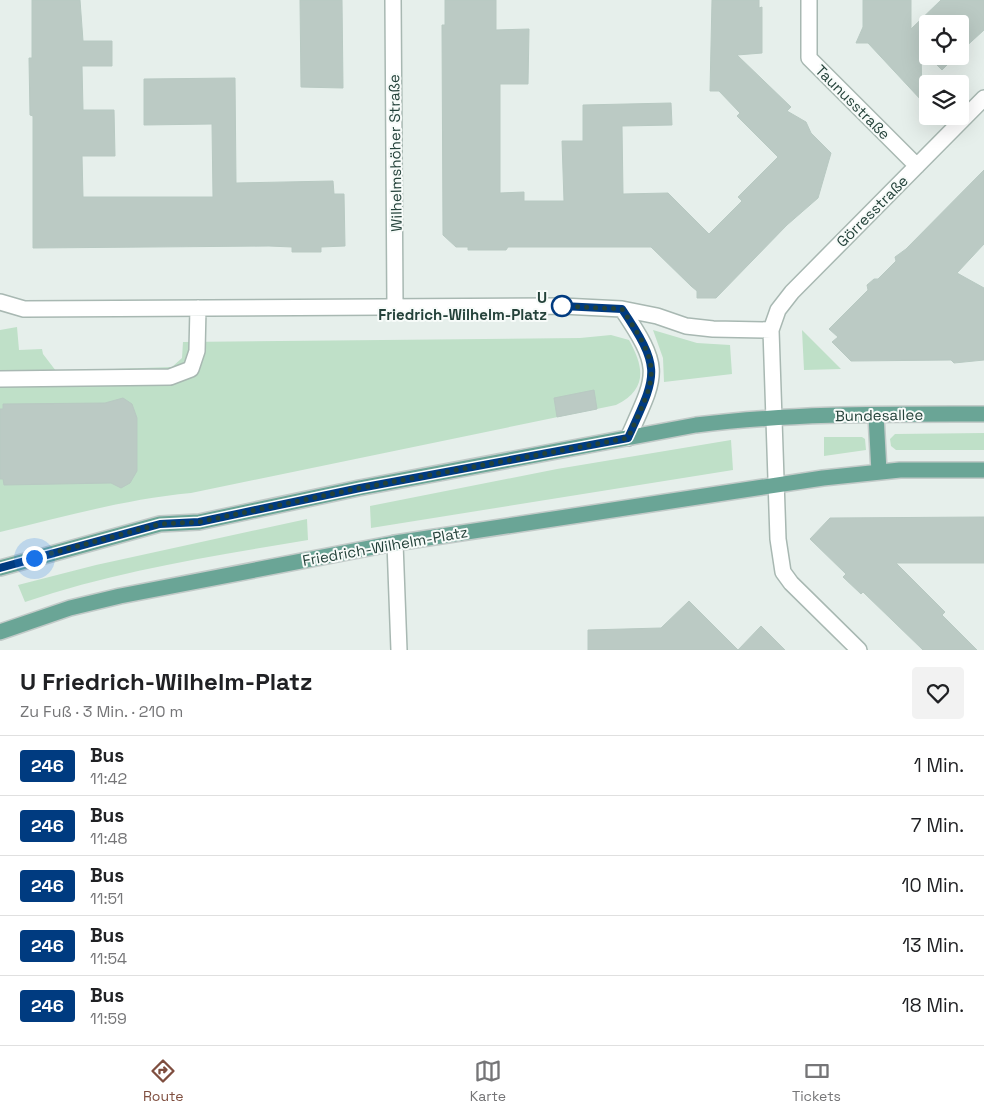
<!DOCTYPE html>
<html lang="de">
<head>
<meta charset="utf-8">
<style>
	body { margin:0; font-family:"Space Grotesk",sans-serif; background:#f2f2f2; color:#202124; height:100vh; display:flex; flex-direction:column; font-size:19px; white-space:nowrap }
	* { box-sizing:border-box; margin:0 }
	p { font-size:16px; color:#757577 }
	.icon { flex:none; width:28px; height:28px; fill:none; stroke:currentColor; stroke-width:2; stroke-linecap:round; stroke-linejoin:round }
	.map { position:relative; height:650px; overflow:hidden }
	.details { display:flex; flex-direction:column; background:#fff; flex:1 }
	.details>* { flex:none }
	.badge { padding:0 10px; border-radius:4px; font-size:18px; line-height:32px }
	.controls { position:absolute; left:919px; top:15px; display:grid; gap:10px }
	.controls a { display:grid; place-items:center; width:50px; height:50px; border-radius:5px; background:#fff; box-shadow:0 5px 20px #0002; font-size:25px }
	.you { position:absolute; width:25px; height:25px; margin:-12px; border:4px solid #fff; border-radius:50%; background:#1a73e8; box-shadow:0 0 0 8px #1a73e833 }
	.map>.badge { position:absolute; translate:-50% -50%; box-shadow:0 0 0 2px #fff }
	.round { display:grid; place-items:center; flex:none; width:52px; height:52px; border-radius:5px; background:#f2f2f2 }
	.overview { display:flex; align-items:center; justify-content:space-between; height:85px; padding:0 20px }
	h1 { font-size:24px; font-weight:700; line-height:38px }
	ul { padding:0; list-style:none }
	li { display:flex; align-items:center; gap:15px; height:60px; padding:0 20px; border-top:1px solid #e0e0e0 }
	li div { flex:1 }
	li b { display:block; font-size:19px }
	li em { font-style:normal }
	li .badge { min-width:55px; font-weight:700; text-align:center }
	.tabs { display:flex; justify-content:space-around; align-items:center; height:70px; border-top:1px solid #e0e0e0; background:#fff; font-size:14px; color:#757577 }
	.tabs a { display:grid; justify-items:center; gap:2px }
	.tabs .current { color:#7f4e3f }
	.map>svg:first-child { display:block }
	.green { fill:#bfe0c8 }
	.building { fill:#bbcac4; stroke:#b8c9c2 }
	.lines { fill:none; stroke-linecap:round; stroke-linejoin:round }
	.minor-casing { stroke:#a8b8b2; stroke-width:18 }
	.major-casing { stroke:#c2cac8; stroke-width:18 }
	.minor { stroke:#fff; stroke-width:15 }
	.major { stroke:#6aa596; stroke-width:15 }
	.line-casing { stroke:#fff; stroke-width:11 }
	.line { stroke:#003b80; stroke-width:8 }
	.walk { stroke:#24423a; stroke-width:5; stroke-dasharray:0 9 }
	.stop-dot { fill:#fff; stroke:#003b80; stroke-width:2.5 }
	.labels { text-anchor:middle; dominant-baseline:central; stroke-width:4; stroke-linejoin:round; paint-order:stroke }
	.street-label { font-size:15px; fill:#24423a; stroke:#f7fbf9 }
	.stop-label { font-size:15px; font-weight:bold; fill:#24423a; stroke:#f7fbf9; text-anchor:end }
</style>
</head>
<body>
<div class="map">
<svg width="984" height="650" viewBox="0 0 984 650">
	<rect width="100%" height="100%" fill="#e6efeb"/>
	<path class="green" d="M17,327L19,350L42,349L43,354L56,371L172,367L182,358L183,342L580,338L611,335L629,340C644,367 648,389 616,405L191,493C126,499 63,517 0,532V330Z
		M653,330L697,343L730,345L732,374L664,382L663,358Z
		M802,330L841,369L804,370Z
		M984,433V450H896L891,446L890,439L895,434Z
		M824,437H862L865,439L866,450L824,456Z
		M731,440L733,470L371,528L370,506L557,469Z
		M307,519L308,540C213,556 116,571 25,602L18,585L96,565Z"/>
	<path class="building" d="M32,0H80L83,41H112V66H82L83,110H114L115,156H82L83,197H213L212,124L144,125V79L235,78L236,183L333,181L334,194H344L345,246L321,247V252H292V247L269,246L33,248V116L30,115L29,58H32Z
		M300,0H342L343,88L301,87Z
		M445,0H496V30L529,29L528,84H500V193L524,192V201H564L562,141H583V105L671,103L672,125L622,126L623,194L668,193L709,234L742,201L738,197L778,157L737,116L740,113L719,91H710L712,0H759V8L762,7V53L737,55L791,107L787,111L806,122L811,133L831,153L818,198L787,225L716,298H697V291L691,286L651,247H508L506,250H468V247H456L443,235L442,25H445Z
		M863,0H911V29L941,0H984V30L960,52V24H928V56L921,50L922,101L868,43H856L863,27Z
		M928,56H956L942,70Z
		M984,170V244L957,273L984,288V360L954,363L951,360L851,361L832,342L838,337L829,329L868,290L867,285L874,279H878L896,261L895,257L906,249Z
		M594,390L597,409L557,417L554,398Z
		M123,398L132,404L137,418V471L130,483L121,488L111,483L4,485L3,479H0V409H3V404L105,403Z
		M984,517V563H896L945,612L942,615L977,650H923L863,592L861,594L843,577L846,574L810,539L830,518Z
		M689,601L738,650H588V630L661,628Z
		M761,626L785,650H738Z"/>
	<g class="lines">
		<defs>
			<path id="minor" d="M393,0L395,307
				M809,0V58L917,166
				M0,302L24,309L562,306L622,309L657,316L686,326L713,329L771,330
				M622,309C663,370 657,373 628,438
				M0,379L170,377L191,369L197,351L198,308
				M395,543L399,650
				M859,650L791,583L783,572L778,539L771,330L778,310L792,292L984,98"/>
			<path id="major" d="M876,415L879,472
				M0,568L160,524L199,522L359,488L696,425C792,413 888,414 984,414
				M0,632L70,608L120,596L395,543L823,478L900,470H984"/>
		</defs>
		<use href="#minor" class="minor-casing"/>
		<use href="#major" class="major-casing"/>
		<use href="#minor" class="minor"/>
		<use href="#major" class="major"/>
	</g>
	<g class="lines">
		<defs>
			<path id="line" d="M0,568L160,524L199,522L360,488L628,438C657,374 663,370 622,309L562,306"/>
		</defs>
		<use href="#line" class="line-casing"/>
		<use href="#line" class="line"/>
		<path class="walk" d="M34,558L160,524L199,522L360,488L628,438C657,374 663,370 622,309L562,306"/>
	</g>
	<circle class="stop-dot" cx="562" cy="306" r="10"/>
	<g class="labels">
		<g class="street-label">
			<text transform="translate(853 102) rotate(45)">Taunusstraße</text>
			<text transform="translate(395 153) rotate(-91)">Wilhelmshöher Straße</text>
			<text transform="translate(872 211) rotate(-45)">Görresstraße</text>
			<text transform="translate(879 415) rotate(-1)">Bundesallee</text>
			<text transform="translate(385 546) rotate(-10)">Friedrich-Wilhelm-Platz</text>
		</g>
		<g class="stop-label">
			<text x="547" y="297">U<tspan x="547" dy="17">Friedrich-Wilhelm-Platz</tspan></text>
		</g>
	</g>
</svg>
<div class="controls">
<a><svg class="icon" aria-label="locate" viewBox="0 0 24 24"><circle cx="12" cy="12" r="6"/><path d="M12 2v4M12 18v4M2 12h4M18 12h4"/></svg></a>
<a><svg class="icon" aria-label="layers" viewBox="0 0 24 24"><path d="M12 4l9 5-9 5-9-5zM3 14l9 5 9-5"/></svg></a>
</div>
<div class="you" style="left:34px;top:558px"></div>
</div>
<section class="details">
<div class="overview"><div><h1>U Friedrich-Wilhelm-Platz</h1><p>Zu Fuß · 3 Min. · 210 m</p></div><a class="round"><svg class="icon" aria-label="heart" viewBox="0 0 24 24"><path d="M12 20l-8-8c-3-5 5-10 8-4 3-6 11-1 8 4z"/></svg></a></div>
<ul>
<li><span class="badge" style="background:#003b80;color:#fff">246</span><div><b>Bus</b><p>11:42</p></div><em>1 Min.</em></li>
<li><span class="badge" style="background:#003b80;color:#fff">246</span><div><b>Bus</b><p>11:48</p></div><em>7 Min.</em></li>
<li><span class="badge" style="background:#003b80;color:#fff">246</span><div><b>Bus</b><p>11:51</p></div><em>10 Min.</em></li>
<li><span class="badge" style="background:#003b80;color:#fff">246</span><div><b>Bus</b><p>11:54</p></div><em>13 Min.</em></li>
<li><span class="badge" style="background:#003b80;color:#fff">246</span><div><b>Bus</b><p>11:59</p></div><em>18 Min.</em></li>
</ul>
</section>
<nav class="tabs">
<a class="current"><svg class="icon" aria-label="directions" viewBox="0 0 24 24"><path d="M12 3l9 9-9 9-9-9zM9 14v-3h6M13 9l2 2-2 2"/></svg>Route</a>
<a><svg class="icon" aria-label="map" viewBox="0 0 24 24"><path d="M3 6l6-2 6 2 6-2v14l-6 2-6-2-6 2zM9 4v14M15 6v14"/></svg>Karte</a>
<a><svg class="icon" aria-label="tickets" viewBox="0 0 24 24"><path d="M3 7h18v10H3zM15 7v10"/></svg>Tickets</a>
</nav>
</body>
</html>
